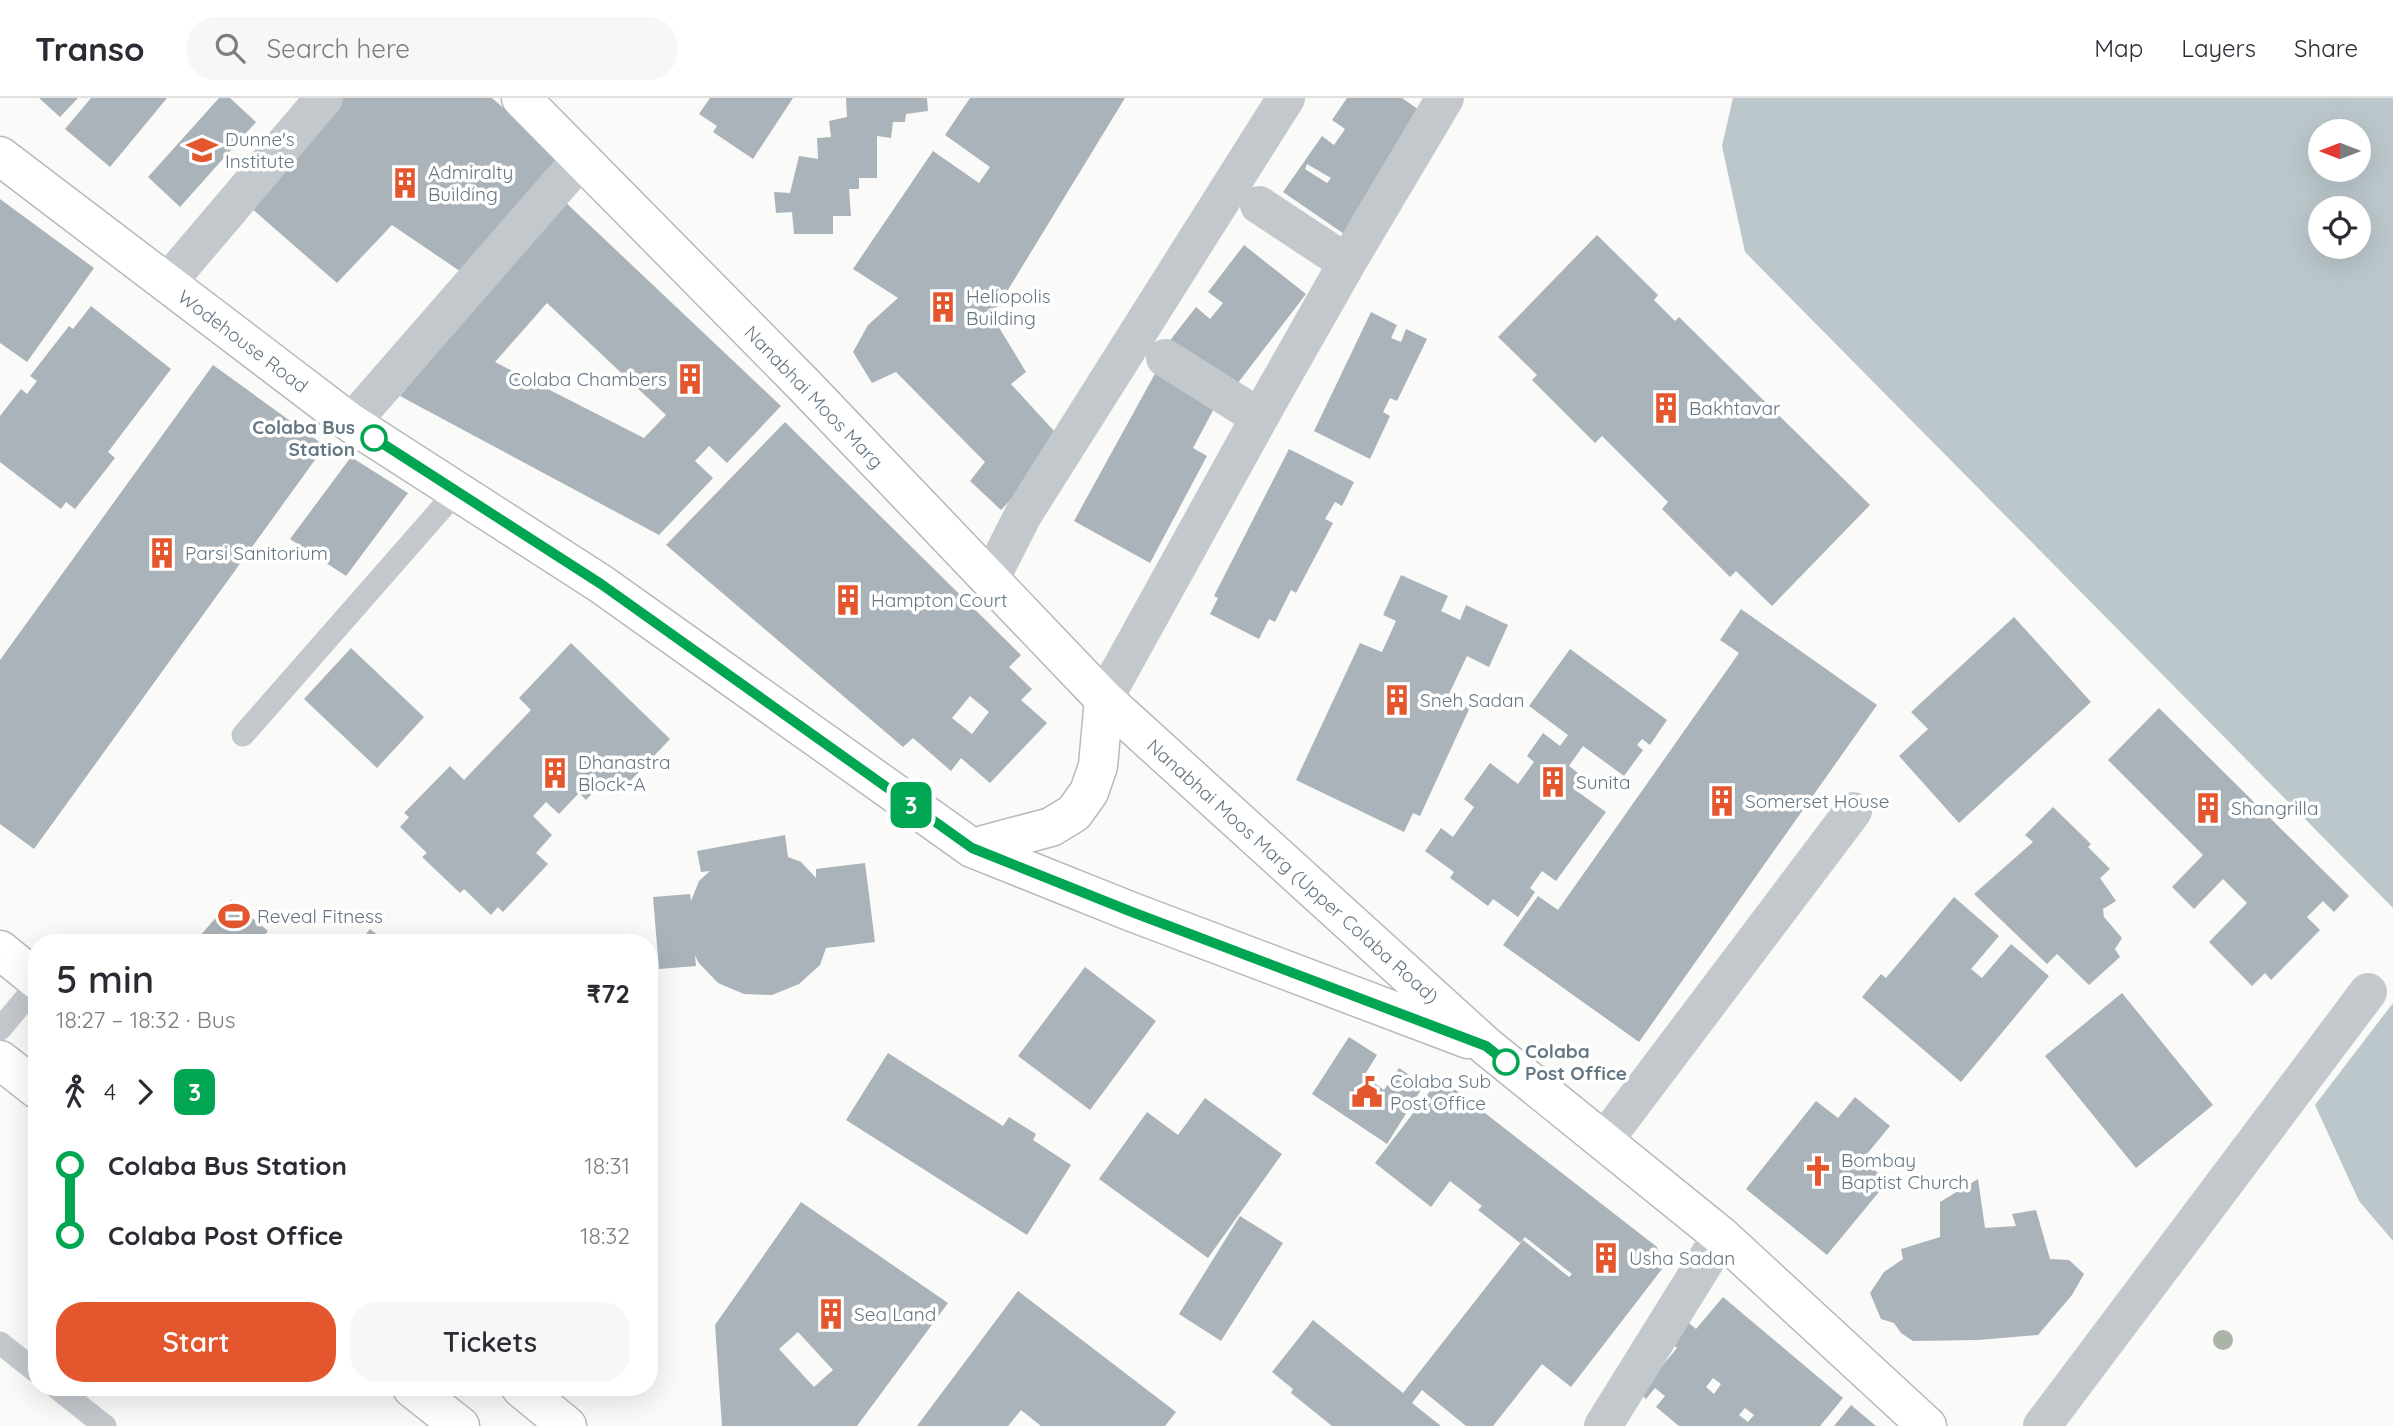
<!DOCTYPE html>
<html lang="en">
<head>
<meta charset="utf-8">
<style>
	body { margin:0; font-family:Quicksand,sans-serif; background:#f7f7f7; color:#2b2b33; height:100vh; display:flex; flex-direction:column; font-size:26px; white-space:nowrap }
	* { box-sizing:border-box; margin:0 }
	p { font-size:23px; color:#7c7c81 }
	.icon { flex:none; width:38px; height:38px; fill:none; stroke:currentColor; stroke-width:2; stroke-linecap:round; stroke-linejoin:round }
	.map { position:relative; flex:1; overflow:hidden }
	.panel { position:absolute; left:28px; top:836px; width:630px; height:462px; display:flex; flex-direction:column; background:#fff; border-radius:28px; box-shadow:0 7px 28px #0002 }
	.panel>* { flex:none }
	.badge { padding:0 14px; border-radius:10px; font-size:24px; line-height:46px }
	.needle { width:46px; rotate:270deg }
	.buttons { position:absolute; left:2308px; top:21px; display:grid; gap:14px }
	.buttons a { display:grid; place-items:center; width:63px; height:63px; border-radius:50%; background:#fff; box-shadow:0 7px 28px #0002; font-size:35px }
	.map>.badge { position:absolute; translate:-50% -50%; box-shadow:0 0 0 4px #fff }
	.legs { display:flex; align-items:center; gap:10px; height:77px; padding:0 28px; font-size:23px }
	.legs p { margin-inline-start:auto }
	.overview { display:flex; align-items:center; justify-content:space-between; height:119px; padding:0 28px }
	h1 { font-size:38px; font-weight:600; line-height:52px }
	.cta { display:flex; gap:14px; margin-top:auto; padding:14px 28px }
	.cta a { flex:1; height:80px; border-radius:28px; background:#e4572e; color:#fff; font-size:28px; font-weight:600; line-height:80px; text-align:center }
	.cta a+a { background:#f7f7f7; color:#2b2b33 }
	ul { padding:0 28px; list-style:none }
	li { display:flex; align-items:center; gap:24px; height:70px; font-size:26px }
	li i { display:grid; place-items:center; width:10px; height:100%; margin:0 9px; background:currentColor }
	li i::after { content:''; width:18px; height:18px; margin:-9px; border:5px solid; border-radius:50%; background:#fff }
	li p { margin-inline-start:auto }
	li:first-child i { background:linear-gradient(#0000 50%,currentColor 0) }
	li:last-child i { background:linear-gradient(currentColor 50%,#0000 0) }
	header { display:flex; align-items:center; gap:42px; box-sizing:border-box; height:98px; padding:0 35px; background:#fff; border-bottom:2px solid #e1e1e2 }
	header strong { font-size:33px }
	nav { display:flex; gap:38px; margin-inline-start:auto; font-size:24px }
	.search { width:490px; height:63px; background:#f7f7f7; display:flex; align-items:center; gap:18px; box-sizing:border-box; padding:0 24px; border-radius:28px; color:#7c7c81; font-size:26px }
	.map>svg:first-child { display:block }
	.water { fill:#bbc7cb; fill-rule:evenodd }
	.building { fill:#aab3b9; fill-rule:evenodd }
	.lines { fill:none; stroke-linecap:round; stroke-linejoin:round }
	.secondary-casing { stroke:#b3babf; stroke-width:41 }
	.service { stroke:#c3c8cc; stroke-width:23 }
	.minor { stroke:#c3c8cc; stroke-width:38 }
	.secondary { stroke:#fff; stroke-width:38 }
	.tree { fill:#aab4a7 }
	.line-1-casing { stroke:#fff; stroke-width:16 }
	.line-1 { stroke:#00a651; stroke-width:10 }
	.stop-1-dot { fill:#fff; stroke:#00a651; stroke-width:3.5 }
	.labels { text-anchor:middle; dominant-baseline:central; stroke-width:7; stroke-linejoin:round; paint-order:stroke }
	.poi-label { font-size:19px; fill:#657683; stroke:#fff; text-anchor:start }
	.street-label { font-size:19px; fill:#657683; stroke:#fff }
	.stop-label { font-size:19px; font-weight:bold; fill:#657683; stroke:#fff; text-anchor:end }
</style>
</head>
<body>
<header>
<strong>Transo</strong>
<div class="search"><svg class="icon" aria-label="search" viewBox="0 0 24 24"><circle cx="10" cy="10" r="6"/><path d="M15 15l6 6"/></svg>Search here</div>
<nav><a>Map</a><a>Layers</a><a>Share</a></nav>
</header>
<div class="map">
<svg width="2393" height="1328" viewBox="0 0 2393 1328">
	<rect width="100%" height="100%" fill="#fafaf8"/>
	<path class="water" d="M1733,0H2393V810L1745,154L1722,48ZM2320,33H2359V72H2320ZM2320,110H2359V149H2320Z
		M2393,905V1143L2359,1103L2315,1007Z"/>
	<path class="building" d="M39,0H78L60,19Z
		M91,0H167L110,69L65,31Z
		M219,0H230L256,24L180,109L148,79Z
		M332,0H492L567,66L470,180L392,127L337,185L243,103Z
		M710,0H793L753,61L713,34L717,28L699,16Z
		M846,0H927L928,13L906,16L905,24H893L891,40L877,38V80H859V91H849L851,118H833V136H794L792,114L776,115L774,94L790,95L799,58L818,61L817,40L831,39L829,23L847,19Z
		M970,0H1125L992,218L1026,274L1011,286L1065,345L1001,412L970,383L985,364L896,274L872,285L853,254L868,227L898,200L853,171L933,53L979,85L990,69L945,37Z
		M1347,0H1402L1428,18L1347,138L1283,94L1322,38L1334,47L1345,31L1332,22ZM1307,66L1331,80L1327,85L1305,71Z
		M0,101L94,170L27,264L0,245Z
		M562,101L781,308L727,365L709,348L695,363L713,380L659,437L400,298ZM547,205L666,317L644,340L495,264Z
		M1597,137L1658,197L1654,202L1675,223L1679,219L1870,407L1772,508L1736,473L1730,479L1662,411L1668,404L1602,338L1595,345L1532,282L1537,277L1498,239Z
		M1244,147L1306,196L1231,294L1168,245L1196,209L1210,221L1223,205L1208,194Z
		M91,208L171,271L108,354L115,360L75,411L66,404L61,411L0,364V318L21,291L27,296L37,283L30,278L69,228L73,231Z
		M1371,214L1397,227L1391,240L1401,244L1406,231L1427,241L1397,303L1390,300L1383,314L1390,318L1370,361L1314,333Z
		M213,267L325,348L34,751L0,726V562Z
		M1157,272L1217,305L1193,350L1207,358L1150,465L1074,423Z
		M785,324L1021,557L1009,569L1032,591L1021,602L1047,625L990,685L961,660L951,673L913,640L903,649L666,447ZM970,598L989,614L972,636L952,620Z
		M1289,351L1354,384L1342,408L1335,404L1325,421L1333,425L1296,495L1291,492L1275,524L1269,521L1259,541L1210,516L1218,500L1214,498Z
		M351,359L408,395L346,478L290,441Z
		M1401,477L1448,498L1441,513L1460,522L1466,507L1508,527L1489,569L1467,558L1449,596L1471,607L1420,718L1413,715L1404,734L1296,682L1360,545L1382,554L1396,523L1383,517Z
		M1741,511L1877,607L1639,944L1503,847L1538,798L1558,812L1739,555L1720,542Z
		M2014,519L2091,604L1959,725L1899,658L1928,631L1911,614Z
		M571,545L670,641L617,697L603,684L586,702L579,695L559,716L546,704L533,718L552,737L536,755L548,766L503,814L498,809L491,817L464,791L460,795L422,759L427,755L400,729L409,719L404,715L450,668L464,682L531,612L519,600Z
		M351,550L424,619L377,670L304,601Z
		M1570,551L1667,622L1650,647L1642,641L1637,647L1643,652L1624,678L1583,648L1569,668L1587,682L1578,694L1606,714L1556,783L1542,773L1530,790L1535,794L1518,819L1493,801L1488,808L1450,780L1454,774L1425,753L1441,730L1453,739L1474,709L1464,701L1490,665L1518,686L1534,664L1527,658L1543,635L1560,648L1568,637L1529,608Z
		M2159,610L2349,798L2334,814L2323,803L2307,819L2320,832L2271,882L2265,875L2252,888L2209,844L2247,805L2223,781L2194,811L2172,789L2203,757L2108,662Z
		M2053,709L2091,746L2088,749L2110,771L2100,780L2116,803L2103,811L2104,819L2122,840L2115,851L2120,859L2089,887L2057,856L2047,866L1974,796L2033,744L2025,737Z
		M785,737L788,759L801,764L816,780V771L865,765L875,844L826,850L820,867L799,886L772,897L744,896L718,885L698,864L695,857L696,868L659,871L653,799L690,796L691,803L699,783L710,773L701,774L697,753Z
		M1954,799L1999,838L1971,871L1982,880L2011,846L2049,878L1961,984L1862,899L1881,876L1886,880Z
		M231,802L268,833L258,845H194Z
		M370,831L388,845H359Z
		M1085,869L1156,923L1090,1012L1018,958Z
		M2122,895L2213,1007L2136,1070L2045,958Z
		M1349,939L1377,957L1364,978L1384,992L1399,970L1424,987L1387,1046L1312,996Z
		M888,955L1003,1028L1009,1019L1036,1036L1033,1042L1071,1067L1027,1137L846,1022Z
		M1440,980L1657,1149L1662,1171L1571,1289L1542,1266L1493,1328H1466L1422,1292L1412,1305L1441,1328H1332L1291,1295L1293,1291L1272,1274L1313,1222L1403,1295L1523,1142L1569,1179L1572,1176L1525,1139L1520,1145L1478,1112L1482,1108L1450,1083L1431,1109L1375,1065Z
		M1855,999L1890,1028L1862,1062L1888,1083L1827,1157L1746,1091L1816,1003L1838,1020Z
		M1205,1000L1282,1056L1208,1160L1099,1081L1147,1014L1178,1037Z
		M1978,1081L1985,1130L2016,1128L2012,1116L2036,1112L2050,1161L2069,1162L2084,1176L2072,1197L2038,1237L1978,1242L1913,1243L1901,1235L1894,1225L1881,1221L1870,1195L1884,1174L1903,1161L1901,1151L1940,1139V1104Z
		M801,1104L948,1205L857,1328H722L715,1227ZM798,1234L833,1272L814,1289L779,1251Z
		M1240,1118L1283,1145L1221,1243L1179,1216Z
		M1018,1193L1176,1314L1165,1328H1041L1021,1312L1008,1328H917Z
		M1723,1199L1843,1300L1820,1328H1679L1656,1309L1665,1298L1655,1290L1646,1301L1640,1295L1677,1250L1666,1241L1683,1220L1696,1231ZM1713,1280L1721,1286L1714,1296L1706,1289ZM1745,1310L1754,1317L1748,1324L1739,1317Z
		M1851,1307L1876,1328H1834Z"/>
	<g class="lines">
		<defs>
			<path id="secondary" d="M521,0L805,288L1104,601L1486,948L1721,1138L1927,1328
				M0,58L351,325L601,486L972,750L1132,814L1468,941
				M972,750L1051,729L1074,715L1089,694L1098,668L1104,601
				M0,852L37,882
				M0,962L37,991
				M412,1290L460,1328
				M521,1290L567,1328"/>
		</defs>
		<use href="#secondary" class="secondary-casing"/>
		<path class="service" d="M243,637L456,394
			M0,931L37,887
			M0,1245L37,1274
			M57,1290L105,1328"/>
		<path class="minor" d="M1347,165L1445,0
			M167,185L324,0
			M1165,260L1259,319
			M351,325L581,61
			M990,482L1023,417L1286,0
			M1104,601L1267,306L1347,165L1259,107
			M1604,1043L1853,713
			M1603,1328L1721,1138
			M2042,1328L2368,894"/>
		<use href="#secondary" class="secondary"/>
	</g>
	<circle class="tree" cx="2223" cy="1242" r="10"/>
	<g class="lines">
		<defs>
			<path id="line-1" d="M374,340L601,486L972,750L1132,814L1486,948L1506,964"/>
		</defs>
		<use href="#line-1" class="line-1-casing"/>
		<use href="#line-1" class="line-1"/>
	</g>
	<defs>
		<symbol id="school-bare" viewBox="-9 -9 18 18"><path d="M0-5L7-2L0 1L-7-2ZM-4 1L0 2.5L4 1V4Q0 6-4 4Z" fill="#e4572e" stroke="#fff" stroke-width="2.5" paint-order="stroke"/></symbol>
		<symbol id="building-bare" viewBox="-9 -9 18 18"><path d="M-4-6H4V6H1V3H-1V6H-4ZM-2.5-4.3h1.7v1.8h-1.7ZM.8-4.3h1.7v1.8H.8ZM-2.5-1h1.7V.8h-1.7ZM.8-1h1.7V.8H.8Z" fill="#e4572e" stroke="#fff" stroke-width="2.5" paint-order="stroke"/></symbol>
		<symbol id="stadium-bare" viewBox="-9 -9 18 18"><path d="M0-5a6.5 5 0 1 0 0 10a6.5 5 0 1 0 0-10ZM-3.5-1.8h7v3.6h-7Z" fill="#e4572e" stroke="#fff" stroke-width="2.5" paint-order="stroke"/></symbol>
		<symbol id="civic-bare" viewBox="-9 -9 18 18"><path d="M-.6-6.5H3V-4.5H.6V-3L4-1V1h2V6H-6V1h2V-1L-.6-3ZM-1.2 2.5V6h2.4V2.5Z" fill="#e4572e" stroke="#fff" stroke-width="2.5" paint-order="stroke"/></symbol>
		<symbol id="church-bare" viewBox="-9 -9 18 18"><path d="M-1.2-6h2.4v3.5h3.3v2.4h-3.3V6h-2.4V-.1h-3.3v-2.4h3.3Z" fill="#e4572e" stroke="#fff" stroke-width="2.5" paint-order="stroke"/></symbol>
	</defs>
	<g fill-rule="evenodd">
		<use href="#school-bare" x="180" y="30" width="44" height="44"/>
		<use href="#building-bare" x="383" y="63" width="44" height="44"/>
		<use href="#building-bare" x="921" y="187" width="44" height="44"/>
		<use href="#building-bare" x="668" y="259" width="44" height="44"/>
		<use href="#building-bare" x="1644" y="288" width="44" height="44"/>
		<use href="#building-bare" x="140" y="433" width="44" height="44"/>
		<use href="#building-bare" x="826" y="480" width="44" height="44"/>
		<use href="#building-bare" x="1375" y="580" width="44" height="44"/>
		<use href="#building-bare" x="533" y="653" width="44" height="44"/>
		<use href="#building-bare" x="1531" y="662" width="44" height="44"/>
		<use href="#building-bare" x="1700" y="681" width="44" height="44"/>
		<use href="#building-bare" x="2186" y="688" width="44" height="44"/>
		<use href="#stadium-bare" x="212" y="796" width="44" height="44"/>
		<use href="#civic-bare" x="1345" y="972" width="44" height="44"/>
		<use href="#church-bare" x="1796" y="1051" width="44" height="44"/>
		<use href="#building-bare" x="1584" y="1138" width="44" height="44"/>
		<use href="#building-bare" x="809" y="1194" width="44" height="44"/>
	</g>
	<g class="stop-1-dot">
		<circle cx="374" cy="340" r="12"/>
		<circle cx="1506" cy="964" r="12"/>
	</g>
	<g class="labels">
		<g class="poi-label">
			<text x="225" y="41">Dunne's<tspan x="225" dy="22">Institute</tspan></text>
			<text x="428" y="74">Admiralty<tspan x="428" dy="22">Building</tspan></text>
			<text x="966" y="198">Heliopolis<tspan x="966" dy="22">Building</tspan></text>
			<text x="667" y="281" text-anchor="end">Colaba Chambers</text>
			<text x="1689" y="310">Bakhtavar</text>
			<text x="185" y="455">Parsi Sanitorium</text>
			<text x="871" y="502">Hampton Court</text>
			<text x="1420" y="602">Sneh Sadan</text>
			<text x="578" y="664">Dhanastra<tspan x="578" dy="22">Block-A</tspan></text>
			<text x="1576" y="684">Sunita</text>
			<text x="1745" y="703">Somerset House</text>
			<text x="2231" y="710">Shangrilla</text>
			<text x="257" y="818">Reveal Fitness</text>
			<text x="1390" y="983">Colaba Sub<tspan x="1390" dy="22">Post Office</tspan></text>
			<text x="1841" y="1062">Bombay<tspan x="1841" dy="22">Baptist Church</tspan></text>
			<text x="1629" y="1160">Usha Sadan</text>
			<text x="854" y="1216">Sea Land</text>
		</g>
		<g class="street-label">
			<text transform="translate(243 243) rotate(37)">Wodehouse Road</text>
			<text transform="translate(814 299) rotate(46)">Nanabhai Moos Marg</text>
			<text transform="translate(1293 773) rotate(42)">Nanabhai Moos Marg (Upper Colaba Road)</text>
		</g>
		<g class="stop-label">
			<text x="355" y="329">Colaba Bus<tspan x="355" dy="22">Station</tspan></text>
			<text x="1525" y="953" text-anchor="start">Colaba<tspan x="1525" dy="22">Post Office</tspan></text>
		</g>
	</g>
</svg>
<div class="buttons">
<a><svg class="needle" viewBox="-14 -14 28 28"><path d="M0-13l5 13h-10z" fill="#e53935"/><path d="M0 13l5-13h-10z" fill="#7c7c81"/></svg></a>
<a><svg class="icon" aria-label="locate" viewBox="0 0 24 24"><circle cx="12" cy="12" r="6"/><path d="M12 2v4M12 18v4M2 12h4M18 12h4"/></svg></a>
</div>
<b class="badge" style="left:911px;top:707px;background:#00a651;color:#fff">3</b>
<section class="panel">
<div class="overview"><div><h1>5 min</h1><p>18:27 – 18:32 · Bus</p></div><b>₹72</b></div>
<div class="legs"><svg class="icon" aria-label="walk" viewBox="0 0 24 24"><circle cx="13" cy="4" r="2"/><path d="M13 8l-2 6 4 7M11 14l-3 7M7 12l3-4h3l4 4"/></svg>4<svg class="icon" aria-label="forward" viewBox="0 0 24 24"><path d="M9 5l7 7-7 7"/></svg><b class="badge" style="background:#00a651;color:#fff">3</b></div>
<ul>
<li><i style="color:#00a651"></i><b>Colaba Bus Station</b><p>18:31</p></li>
<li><i style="color:#00a651"></i><b>Colaba Post Office</b><p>18:32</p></li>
</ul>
<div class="cta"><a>Start</a><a>Tickets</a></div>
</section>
</div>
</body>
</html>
